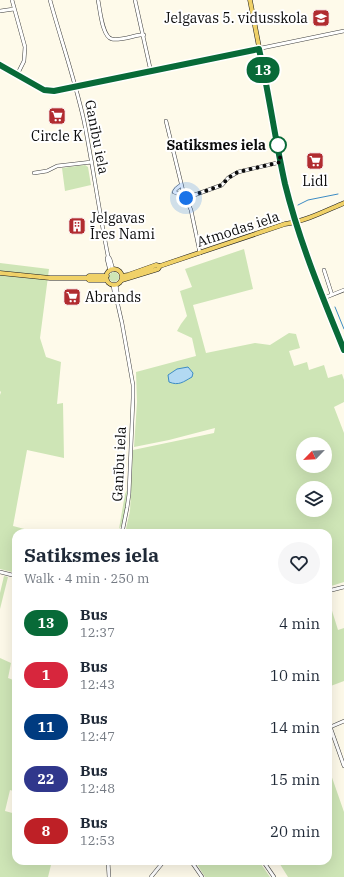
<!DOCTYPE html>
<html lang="en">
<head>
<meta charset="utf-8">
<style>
	body { margin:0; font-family:"IBM Plex Serif",serif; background:#f6f6f7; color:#1f2937; height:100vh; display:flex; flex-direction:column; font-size:15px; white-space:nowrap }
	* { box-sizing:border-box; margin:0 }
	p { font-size:13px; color:#747a83 }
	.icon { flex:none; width:22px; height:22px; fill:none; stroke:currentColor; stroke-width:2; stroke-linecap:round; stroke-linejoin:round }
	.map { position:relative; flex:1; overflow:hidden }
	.panel { position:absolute; left:12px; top:529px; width:320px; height:336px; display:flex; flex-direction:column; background:#fff; border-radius:12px; box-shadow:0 4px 16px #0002 }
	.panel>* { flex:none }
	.badge { padding:0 8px; border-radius:13px; font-size:14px; line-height:26px }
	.needle { width:26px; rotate:245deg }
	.buttons { position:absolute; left:296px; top:437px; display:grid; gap:8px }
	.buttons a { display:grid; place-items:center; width:36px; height:36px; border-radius:50%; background:#fff; box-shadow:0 4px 16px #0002; font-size:20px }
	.you { position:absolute; width:20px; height:20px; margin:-10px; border:3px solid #fff; border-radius:50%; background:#1a73e8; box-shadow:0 0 0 6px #1a73e833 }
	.map>.badge { position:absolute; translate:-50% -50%; box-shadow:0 0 0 2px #fff }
	.round { display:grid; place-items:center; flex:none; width:42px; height:42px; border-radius:21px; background:#f6f6f7 }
	.headline { display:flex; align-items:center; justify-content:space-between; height:68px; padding:0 12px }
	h1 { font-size:19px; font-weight:700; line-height:30px }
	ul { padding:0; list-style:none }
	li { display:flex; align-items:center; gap:12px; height:52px; padding:0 12px }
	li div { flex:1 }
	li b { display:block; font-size:15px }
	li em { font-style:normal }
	li .badge { min-width:44px; font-weight:700; text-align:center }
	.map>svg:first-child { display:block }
	.green { fill:#cee5b6; fill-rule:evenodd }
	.water { fill:#b2d9f2; stroke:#3d8cc4 }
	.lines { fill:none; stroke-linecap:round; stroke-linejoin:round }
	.stream { stroke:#3d8cc4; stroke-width:1 }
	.minor-casing { stroke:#3e3e3e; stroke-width:4 }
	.major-casing { stroke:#1c1c1c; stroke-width:5 }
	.minor { stroke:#fff; stroke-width:3 }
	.major { stroke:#f0d168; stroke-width:4 }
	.line-casing { stroke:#fff; stroke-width:9 }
	.line { stroke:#086a38; stroke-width:6 }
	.walk { stroke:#0b0b0b; stroke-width:4; stroke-dasharray:0 7.2 }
	.stop-dot { fill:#fff; stroke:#086a38; stroke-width:2 }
	.labels { text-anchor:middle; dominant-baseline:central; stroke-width:4; stroke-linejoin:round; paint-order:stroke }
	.poi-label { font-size:14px; fill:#0b0b0b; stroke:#fff }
	.street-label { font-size:14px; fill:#0b0b0b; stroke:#fff }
	.stop-label { font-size:14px; font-weight:bold; fill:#0b0b0b; stroke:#fff; text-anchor:end }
</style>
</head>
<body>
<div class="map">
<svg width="344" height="877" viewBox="0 0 344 877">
	<rect width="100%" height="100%" fill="#fefaea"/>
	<path class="green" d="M85,165L88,167L91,185L65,191L62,168Z
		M244,249L253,289L193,305L206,353L255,343L270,345L289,333L296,334L300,348L289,351L294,366L307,362L309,370L324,365L328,378L342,374L344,380V402L334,407L344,433V582L328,587V533H125L130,511L133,450L214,433L215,428L169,440L134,447L137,402L136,372L196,356L192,338L177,331L181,324L187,316L180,291L192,287L185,269ZM303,444H325V466H303ZM303,488H325V510H303Z
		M0,263L49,269L40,338L46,357L61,362L57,404L63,403L64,458L27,450L13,526L36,532L35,533H16V573L0,569V395L1,392L0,391Z
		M109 277a5 5 0 1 1 10 0a5 5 0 1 1-10 0Z
		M127,490C127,499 125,523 119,529L125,494Z
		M4,576L8,577L0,609V593Z
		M328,598L338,630L344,628V681L328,687Z
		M0,658L11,663L8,678L16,681V792L10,790L5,811L16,814V861H52L48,877H0Z
		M328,766L344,812V877H288L278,861H328Z
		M195,861H259L270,877H205Z"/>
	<path class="water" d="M188,367L193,373L192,377C183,382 179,386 169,382L168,375L177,369Z"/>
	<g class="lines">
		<path class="stream" d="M298,205L308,200L338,194
			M335,307L344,329"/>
		<defs>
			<path id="minor" d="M12,0L25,47L24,61L17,75
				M50,0C61,40 75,80 84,121C93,166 99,211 108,256L107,259L110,271
				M98,0C100,9 102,37 112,39C118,41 133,36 140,35H144
				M135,0L151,72
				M0,11L14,9
				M0,65L44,90L54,91L344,31
				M166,121L183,191L191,210L200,253
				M34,173L47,171L57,166L92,162
				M181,185L176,189L174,192L179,194L184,193
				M186,198L222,185L228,178L238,172L281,162
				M108,256L110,259L113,270
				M324,270L332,295
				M113,285L115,297L117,301L122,323L133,385V398L129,494L127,508L122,533
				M116,285L118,297L117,301
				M324,298L344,290
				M0,572L16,576
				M328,591L344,587
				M328,721L344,766
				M328,728L344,721
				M108,861L109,877
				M191,861L202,877
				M263,861L274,877
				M151,877L164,861"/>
			<path id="major" d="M250,0L281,162L292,209L302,239L344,350
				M106 277a8 8 0 1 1 16 0a8 8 0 1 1-16 0Z
				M0,273L50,278H87L89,276H107
				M122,276L128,275L156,265L160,266L285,224C306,221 325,211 344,203
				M87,278L89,280H107
				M122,280L158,269L160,266"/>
		</defs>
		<use href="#minor" class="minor-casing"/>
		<use href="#major" class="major-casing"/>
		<use href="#minor" class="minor"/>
		<use href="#major" class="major"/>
	</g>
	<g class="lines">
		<defs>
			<path id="line" d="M0,65L44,90L54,91L259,49C269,94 275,139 285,184C299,241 322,296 344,350"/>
		</defs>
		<use href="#line" class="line-casing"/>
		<use href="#line" class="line"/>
		<path class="walk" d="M186,198L222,185L228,178L238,172L281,162L277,142L278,145"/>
	</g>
	<defs>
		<symbol id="school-square" viewBox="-11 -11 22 22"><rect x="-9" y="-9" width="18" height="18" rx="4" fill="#b12c30" stroke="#fff"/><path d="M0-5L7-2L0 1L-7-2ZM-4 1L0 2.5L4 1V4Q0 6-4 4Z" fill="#fff"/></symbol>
		<symbol id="supermarket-square" viewBox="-11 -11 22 22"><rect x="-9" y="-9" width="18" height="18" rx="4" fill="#b12c30" stroke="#fff"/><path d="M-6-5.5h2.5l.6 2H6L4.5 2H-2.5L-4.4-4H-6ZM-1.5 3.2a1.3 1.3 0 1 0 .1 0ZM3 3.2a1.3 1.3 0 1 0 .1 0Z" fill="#fff"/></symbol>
		<symbol id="building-square" viewBox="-11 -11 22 22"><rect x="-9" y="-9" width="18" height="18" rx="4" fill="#b12c30" stroke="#fff"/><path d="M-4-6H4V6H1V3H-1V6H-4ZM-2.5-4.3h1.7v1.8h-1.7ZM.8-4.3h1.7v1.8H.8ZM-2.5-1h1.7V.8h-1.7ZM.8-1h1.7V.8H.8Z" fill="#fff"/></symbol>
	</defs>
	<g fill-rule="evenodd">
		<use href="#school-square" x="311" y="8" width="20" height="20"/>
		<use href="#supermarket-square" x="47" y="106" width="20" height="20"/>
		<use href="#supermarket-square" x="305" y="151" width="20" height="20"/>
		<use href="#building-square" x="67" y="216" width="20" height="20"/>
		<use href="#supermarket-square" x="62" y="287" width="20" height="20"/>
	</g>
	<circle class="stop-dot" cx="278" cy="145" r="8"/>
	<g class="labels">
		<g class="poi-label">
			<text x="308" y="18" text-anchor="end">Jelgavas 5. vidusskola</text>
			<text x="57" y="136">Circle K</text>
			<text x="315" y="181">Lidl</text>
			<text x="90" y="218" text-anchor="start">Jelgavas<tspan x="90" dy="16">Īres Nami</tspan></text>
			<text x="85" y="297" text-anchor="start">Abrands</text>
		</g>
		<g class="street-label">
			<text transform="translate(97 137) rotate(79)">Ganību iela</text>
			<text transform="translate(238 229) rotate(-18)">Atmodas iela</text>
			<text transform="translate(119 464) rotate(-87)">Ganību iela</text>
		</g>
		<g class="stop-label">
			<text x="266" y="145">Satiksmes iela</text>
		</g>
	</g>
</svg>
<div class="buttons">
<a><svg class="needle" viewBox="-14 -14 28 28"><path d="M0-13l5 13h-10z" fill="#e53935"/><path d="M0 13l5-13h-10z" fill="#747a83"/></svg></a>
<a><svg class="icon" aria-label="layers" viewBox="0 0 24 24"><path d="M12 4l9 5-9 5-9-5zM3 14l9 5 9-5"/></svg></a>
</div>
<div class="you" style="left:186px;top:198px"></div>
<b class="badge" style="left:263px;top:70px;background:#086a38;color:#fff">13</b>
<section class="panel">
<div class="headline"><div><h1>Satiksmes iela</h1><p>Walk · 4 min · 250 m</p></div><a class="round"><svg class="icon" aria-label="heart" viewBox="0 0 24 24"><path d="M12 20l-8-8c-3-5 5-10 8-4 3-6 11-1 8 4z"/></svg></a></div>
<ul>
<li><span class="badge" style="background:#086a38;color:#fff">13</span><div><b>Bus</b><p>12:37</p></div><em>4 min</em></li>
<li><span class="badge" style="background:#d7263d;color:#fff">1</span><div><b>Bus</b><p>12:43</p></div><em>10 min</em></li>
<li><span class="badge" style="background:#003b80;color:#fff">11</span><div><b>Bus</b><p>12:47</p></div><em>14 min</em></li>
<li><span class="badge" style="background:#30378c;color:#fff">22</span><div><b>Bus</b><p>12:48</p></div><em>15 min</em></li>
<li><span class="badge" style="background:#be2026;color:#fff">8</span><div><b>Bus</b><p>12:53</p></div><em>20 min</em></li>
</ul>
</section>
</div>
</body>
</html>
